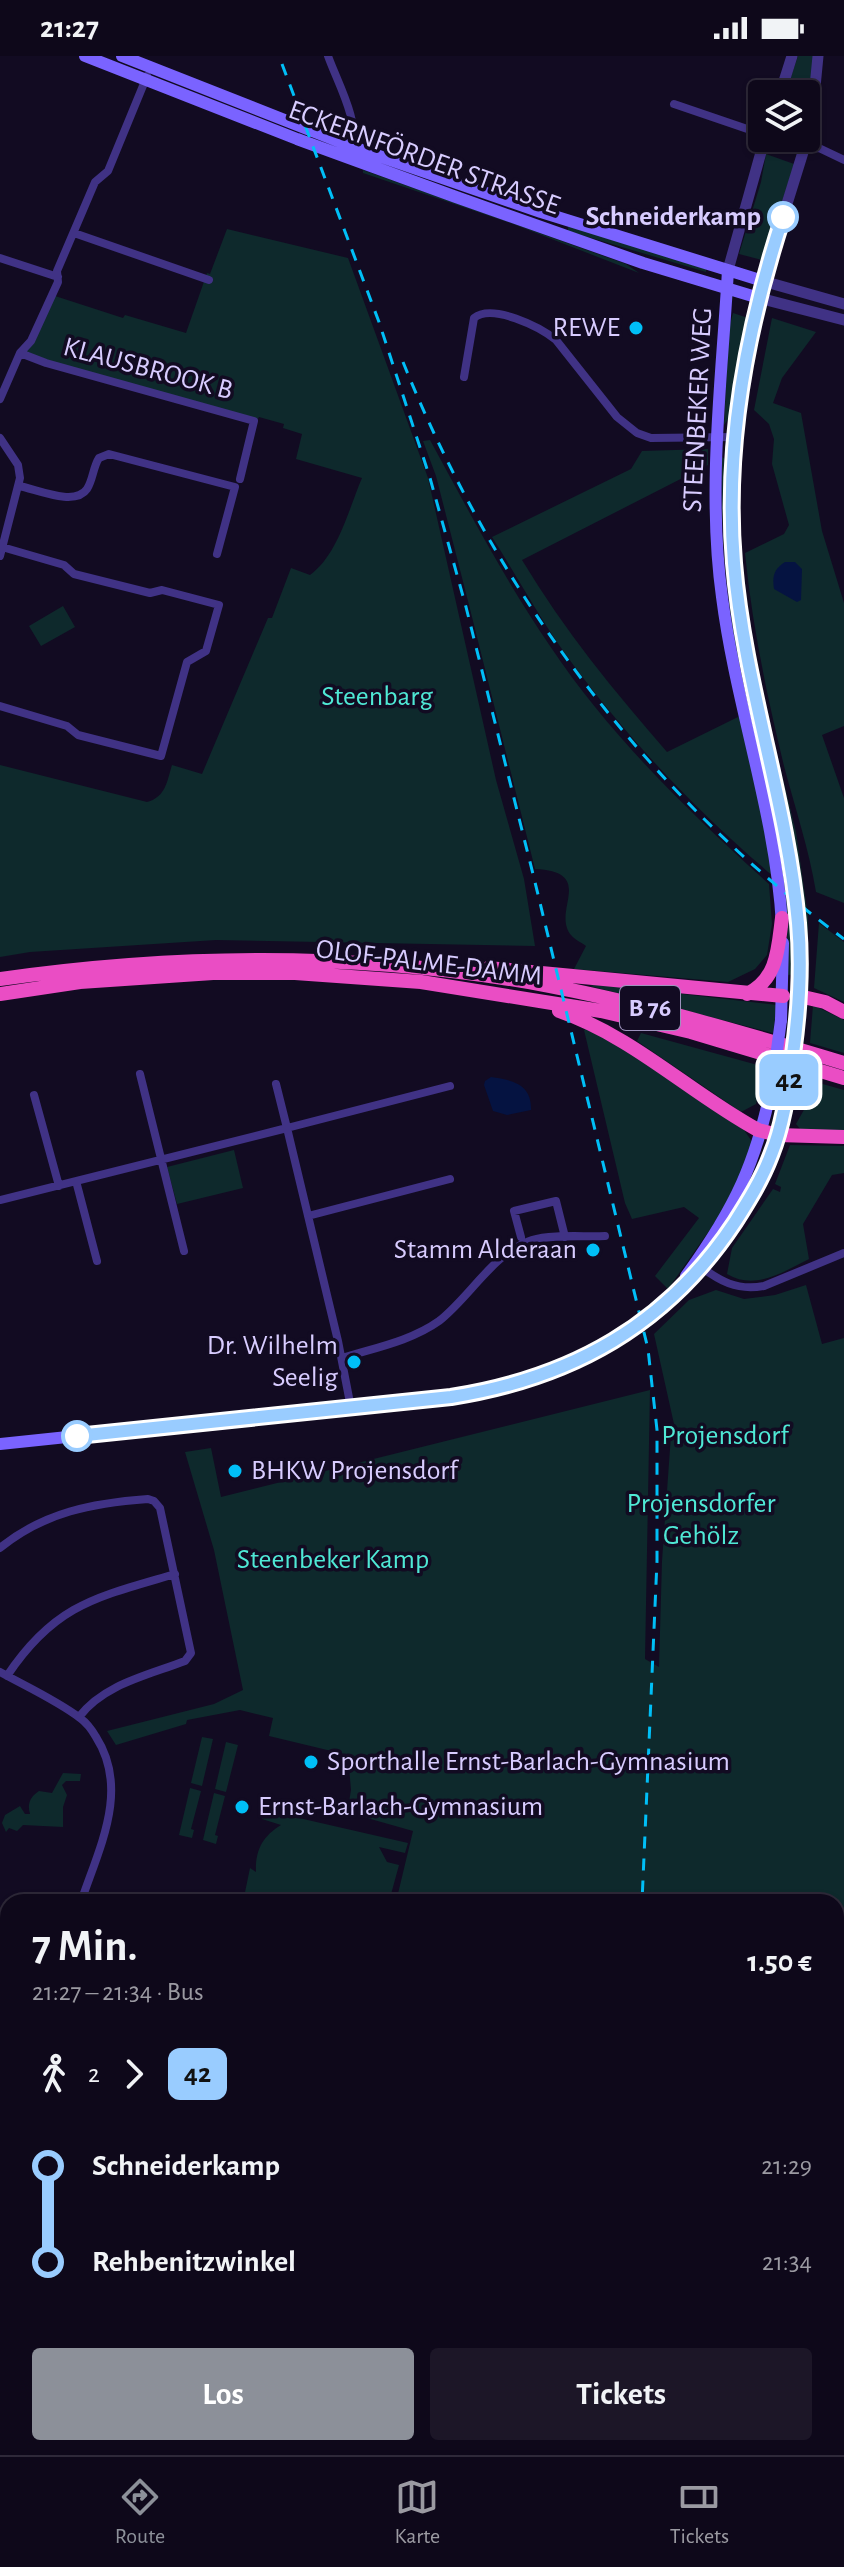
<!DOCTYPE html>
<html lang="de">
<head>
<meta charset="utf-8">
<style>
	body { margin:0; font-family:"Alegreya Sans",sans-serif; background:#1c1627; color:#f1f3f6; height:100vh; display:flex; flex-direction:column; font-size:30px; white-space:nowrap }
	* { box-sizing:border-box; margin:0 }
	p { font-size:26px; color:#9b9aa2 }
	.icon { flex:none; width:44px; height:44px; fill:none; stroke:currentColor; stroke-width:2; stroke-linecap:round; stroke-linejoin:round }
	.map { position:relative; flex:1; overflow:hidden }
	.side { position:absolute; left:0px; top:1838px; width:844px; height:562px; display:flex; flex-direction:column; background:#0e081a; border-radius:24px 24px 0 0; box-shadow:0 2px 6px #0004,0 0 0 2px #2e2939 }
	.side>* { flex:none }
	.badge { padding:0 16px; border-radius:12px; font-size:28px; line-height:52px }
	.fabs { position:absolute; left:748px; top:24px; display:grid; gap:16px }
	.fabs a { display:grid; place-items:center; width:72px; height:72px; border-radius:8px; background:#0e081a; box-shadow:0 2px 6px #0004,0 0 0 2px #2e2939; font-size:40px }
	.map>.badge { position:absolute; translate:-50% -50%; box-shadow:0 0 0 4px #fff }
	.legs { display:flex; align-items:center; gap:12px; height:88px; padding:0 32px; font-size:26px }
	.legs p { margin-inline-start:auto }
	.headline { display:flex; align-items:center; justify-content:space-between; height:136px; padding:0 32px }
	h1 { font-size:44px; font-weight:600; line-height:60px }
	.cta { display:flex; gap:16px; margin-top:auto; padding:16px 32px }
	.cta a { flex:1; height:92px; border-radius:8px; background:#8c9099; color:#fff; font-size:32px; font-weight:600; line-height:92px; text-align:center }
	.cta a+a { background:#1c1627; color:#f1f3f6 }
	ul { padding:0 32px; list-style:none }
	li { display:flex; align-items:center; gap:28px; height:96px; font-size:30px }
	li i { display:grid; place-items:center; width:12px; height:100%; margin:0 10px; background:currentColor }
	li i::after { content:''; width:20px; height:20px; margin:-10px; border:6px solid; border-radius:50%; background:#0e081a }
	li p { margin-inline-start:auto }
	li:first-child i { background:linear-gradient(#0000 50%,currentColor 0) }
	li:last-child i { background:linear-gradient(currentColor 50%,#0000 0) }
	.status { display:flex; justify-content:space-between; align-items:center; height:56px; padding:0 40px; background:#0e081a; direction:ltr }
	.status svg { height:22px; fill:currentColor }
	.tabs { display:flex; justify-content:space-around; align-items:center; height:112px; border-top:2px solid #2e2939; background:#0e081a; font-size:22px; color:#9b9aa2 }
	.tabs a { display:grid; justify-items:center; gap:4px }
	.tabs .active { color:#8c9099 }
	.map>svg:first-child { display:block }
	.green { fill:#0e292c }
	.water { fill:#051341 }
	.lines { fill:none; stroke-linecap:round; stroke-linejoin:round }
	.minor { stroke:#403285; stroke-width:8 }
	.tertiary { stroke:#403285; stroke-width:11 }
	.secondary { stroke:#7a63ff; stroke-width:12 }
	.trunk { stroke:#ea4dc4; stroke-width:14 }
	.rail { stroke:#00bff7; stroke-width:3; stroke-dasharray:12 10; stroke-linecap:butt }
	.secondary-bridge { stroke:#7a63ff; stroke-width:12 }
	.line-1-casing { stroke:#fff; stroke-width:18 }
	.line-1 { stroke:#9cf; stroke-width:12 }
	.stop-1-dot { fill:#fff; stroke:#9cf; stroke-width:4 }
	.poi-dot { fill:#00bff7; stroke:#120b22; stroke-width:3 }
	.labels { text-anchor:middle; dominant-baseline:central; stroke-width:7; stroke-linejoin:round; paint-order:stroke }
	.shield { fill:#120b22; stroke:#9d92bd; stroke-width:2 }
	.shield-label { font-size:26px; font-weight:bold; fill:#d8ccff }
	.street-label { font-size:28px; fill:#d8ccff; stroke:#120b22 }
	.stop-label { font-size:28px; font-weight:bold; fill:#d8ccff; stroke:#120b22; text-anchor:end }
	.poi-label { font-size:28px; fill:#d8ccff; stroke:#120b22; text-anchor:end }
	.park-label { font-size:28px; fill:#4fe8d5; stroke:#120b22 }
</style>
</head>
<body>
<div class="status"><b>21:27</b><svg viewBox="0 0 49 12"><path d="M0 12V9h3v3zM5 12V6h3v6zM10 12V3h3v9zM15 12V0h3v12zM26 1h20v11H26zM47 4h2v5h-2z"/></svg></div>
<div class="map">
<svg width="844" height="2399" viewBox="0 0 844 2399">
	<rect width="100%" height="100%" fill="#120b22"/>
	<path class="green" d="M798,0H814L806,69V38H785Z
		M766,98L794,108L767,194L762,204L739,198L761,126Z
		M363,114L626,208L639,217L513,168L363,117Z
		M568,170L706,213V216L568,175Z
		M227,173L348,202L428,422L496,724L524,823L535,890L216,884L30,896L0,901V709L147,746C166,741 167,725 172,709L202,718L268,562H272L291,512L310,519C338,499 349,452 362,422L296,403L302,378L283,372L284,368L259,361L257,364L21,297L52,239L123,262L125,259L186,277L207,217L210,218Z
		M733,257L748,262L731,359L724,369L729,272Z
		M772,262L816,276L782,322L773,347L801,357L822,475L844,547V670L822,679L844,742V847L816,836C809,793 795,752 784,710C767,640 752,569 745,497L784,478L789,469L772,408L774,383L769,368L754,354Z
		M430,384C468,454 505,524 550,590C610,680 690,757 769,828L772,868L767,899L755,913L728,926L574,913L586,890C582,887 574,883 571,879C551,855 597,816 535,813L468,545L436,420L423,385Z
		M708,393V409L522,504C564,574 614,635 667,696L740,660L753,708L773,820C698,757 621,676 564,596C538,559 516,519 492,481L631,413L642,395Z
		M722,401L725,403C721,470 732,538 743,604L737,605C727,537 720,470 722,401Z
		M63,550L75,571L41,590L29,570Z
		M755,608L796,776L808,860V918L805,919Z
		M746,641L782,780L791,846L795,918L788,919L787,870Z
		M819,867L844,886V946L814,932Z
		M596,928L777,949L773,977L590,930Z
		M813,949L844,964V997L810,987Z
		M586,972L622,991L744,1074L753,1087L736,1130L721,1158L668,1233L655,1220L699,1162L684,1151L632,1163L625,1147L584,974Z
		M641,977L765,1011L756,1048L741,1056L637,985Z
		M819,1027L844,1034V1075L801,1074L796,1068Z
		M790,1089L844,1090V1117L832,1119L803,1168L809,1203C783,1216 755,1235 727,1218L732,1192L773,1133L780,1136L781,1131L775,1128Z
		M234,1094L243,1132L177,1148L167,1111Z
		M806,1229L822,1288L844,1282V2059L836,2056V1846H396L413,1775L360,1760L362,1750L349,1746L351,1734L348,1699L269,1680L273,1662L240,1654L187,1664L186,1668L116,1689L107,1675L214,1648L243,1634L214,1494L185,1396L211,1392L221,1441L650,1334L645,1603L659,1611L662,1505L671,1379L676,1377L654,1278L689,1244L716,1234L744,1243L775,1239Z
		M687,1232C681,1245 664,1256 652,1266C570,1330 474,1347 373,1357L484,1341L561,1317L602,1298L634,1277Z
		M202,1681L213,1683L202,1730L191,1727Z
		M226,1686L238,1689L226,1736L215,1733Z
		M63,1717L81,1718L80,1725H66L62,1729L67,1739L63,1751V1771L23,1769L17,1775L9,1772L6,1776L2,1767L5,1759L20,1750L25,1758H30C27,1748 30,1741 39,1735L52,1737Z
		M190,1732L201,1735L191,1773L194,1774L192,1782L179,1779Z
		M214,1737L225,1740L215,1779L218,1780L216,1788L203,1784Z
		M264,1754L408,1787L405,1797L379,1791L387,1806L399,1809L390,1842L383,1840L379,1846H243L250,1812L256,1816C255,1794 263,1780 281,1769L262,1763Z
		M844,2178V2399H514C526,2390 552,2388 566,2395L573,2392H836V2197Z
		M0,2288H8V2392H44L45,2399H0Z"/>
	<path class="water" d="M785,506H795L802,513L801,544L797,546L774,533C772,520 774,513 785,506Z
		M491,1021C512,1024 532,1028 531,1054L507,1059L493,1055L484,1029L485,1025Z"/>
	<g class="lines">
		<path class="minor" d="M328,0C338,28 360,65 352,95
			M674,48L762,78
			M772,82L804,93L819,92L844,104
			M74,177L209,224
			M0,202L58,221
			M20,297L46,307L254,365L240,423
			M464,321L474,262C492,247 540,271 556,284L617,361L637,377L651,382L735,381
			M0,343L20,297L31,285L58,226L57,215L95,126L108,115L147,20
			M0,382L18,409L20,422L0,500
			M19,430C36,433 75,451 87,433C93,424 93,411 99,402L109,398L235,431L217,498
			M0,650L67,670L78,679L161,700L187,606L206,595L219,549L162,534L150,537L74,518L64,509L2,491
			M140,1018L184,1195
			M276,1028L287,1072L450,1030
			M34,1039L59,1130
			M76,1125L97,1205
			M0,1144L287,1072L338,1285L351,1352
			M308,1160L450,1123
			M521,1181L514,1155L556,1145L565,1181
			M698,1209C720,1225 736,1235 764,1230L844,1197
			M342,1302C374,1292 411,1285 439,1265C470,1241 493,1197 532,1184C551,1178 585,1181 605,1180
			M0,1492C44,1456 93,1447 148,1443L154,1445L160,1452L191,1597L185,1605C149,1619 104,1628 79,1661
			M0,1616C27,1631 56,1644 80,1662C87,1667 92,1674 96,1681C130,1734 99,1792 81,1846
			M7,1620C55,1548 97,1541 175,1518
			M0,1947L8,1945
			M836,2146L844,2150
			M0,2233L8,2218"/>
		<path class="tertiary" d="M818,0L813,52L804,93L763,225L844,248
			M780,38L792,0
			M728,214L765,82
			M759,242L844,264
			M0,2274L8,2275
			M435,2392L450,2399"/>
		<path class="secondary" d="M85,0L297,83L456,141L643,207L759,242
			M122,0L353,91L541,156L763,225C734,351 723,464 746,592C767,713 816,845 797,969
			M728,214C722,322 707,433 722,541C736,651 776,758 782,869
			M781,964L783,887
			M686,1220C735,1152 757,1106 773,1023
			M0,1388L451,1341C623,1314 759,1204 789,1027"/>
		<path class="trunk" d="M488,912L783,940
			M0,923C183,897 368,896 550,930C650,949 747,978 844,1007
			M0,938L80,926L213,917H295L421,926L601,955L691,976L844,1022
			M747,938C778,923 778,892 782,862
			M799,940L825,946L844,956
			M559,955C634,981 690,1037 758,1074L778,1079L844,1081"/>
		<path class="rail" d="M282,8L379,266L430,422L466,551L534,822L648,1293L657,1374V1505L642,1846
			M403,306C496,536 644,735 844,883
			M621,2399L622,2392"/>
		<path class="secondary-bridge" d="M773,1023L781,964
			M789,1027L797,969"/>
	</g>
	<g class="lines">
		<defs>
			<path id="line-1" d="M77,1380L451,1341C572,1322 667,1269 735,1166C749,1144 762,1123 771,1099C784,1067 788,1032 793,998C799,955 802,911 798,867C787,745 744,629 734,507C724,390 747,271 783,161"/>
		</defs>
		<use href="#line-1" class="line-1-casing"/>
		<use href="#line-1" class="line-1"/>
	</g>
	<g class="stop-1-dot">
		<circle cx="783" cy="161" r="14"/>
		<circle cx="77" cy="1380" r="14"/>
	</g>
	<g class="poi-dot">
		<circle cx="636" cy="272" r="8"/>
		<circle cx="593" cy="1194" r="8"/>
		<circle cx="354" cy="1306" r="8"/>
		<circle cx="235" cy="1415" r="8"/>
		<circle cx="311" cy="1706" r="8"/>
		<circle cx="242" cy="1751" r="8"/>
	</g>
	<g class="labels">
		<rect class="shield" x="620" y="930" width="60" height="44" rx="6"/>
		<g class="shield-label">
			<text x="650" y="952">B 76</text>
		</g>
		<g class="street-label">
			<text transform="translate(424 102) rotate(20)">ECKERNFÖRDER STRASSE</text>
			<text transform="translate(148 313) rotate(15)">KLAUSBROOK B</text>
			<text transform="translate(698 354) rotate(-87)">STEENBEKER WEG</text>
			<text transform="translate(429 907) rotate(7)">OLOF-PALME-DAMM</text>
		</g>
		<g class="stop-label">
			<text x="761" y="161">Schneiderkamp</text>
		</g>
		<g class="poi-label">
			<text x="620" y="272">REWE</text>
			<text x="577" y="1194">Stamm Alderaan</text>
			<text x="338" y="1290">Dr. Wilhelm<tspan x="338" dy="32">Seelig</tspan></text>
			<text x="251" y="1415" text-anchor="start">BHKW Projensdorf</text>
			<text x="327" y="1706" text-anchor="start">Sporthalle Ernst-Barlach-Gymnasium</text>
			<text x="258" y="1751" text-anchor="start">Ernst-Barlach-Gymnasium</text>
		</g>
		<g class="park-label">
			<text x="377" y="641">Steenbarg</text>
			<text x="725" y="1380">Projensdorf</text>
			<text x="701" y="1448">Projensdorfer<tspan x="701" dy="32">Gehölz</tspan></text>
			<text x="333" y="1504">Steenbeker Kamp</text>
		</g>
	</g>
</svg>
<div class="fabs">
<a><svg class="icon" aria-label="layers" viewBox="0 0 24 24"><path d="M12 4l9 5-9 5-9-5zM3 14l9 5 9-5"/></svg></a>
</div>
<b class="badge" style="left:789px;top:1024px;background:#9cf;color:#111">42</b>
<section class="side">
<div class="headline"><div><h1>7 Min.</h1><p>21:27 – 21:34 · Bus</p></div><b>1.50 €</b></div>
<div class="legs"><svg class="icon" aria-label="walk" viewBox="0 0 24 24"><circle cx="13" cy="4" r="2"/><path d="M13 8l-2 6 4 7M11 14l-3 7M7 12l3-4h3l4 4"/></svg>2<svg class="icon" aria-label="forward" viewBox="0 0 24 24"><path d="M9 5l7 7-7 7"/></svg><b class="badge" style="background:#9cf;color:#111">42</b></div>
<ul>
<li><i style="color:#9cf"></i><b>Schneiderkamp</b><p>21:29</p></li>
<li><i style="color:#9cf"></i><b>Rehbenitzwinkel</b><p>21:34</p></li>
</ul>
<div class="cta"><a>Los</a><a>Tickets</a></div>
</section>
</div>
<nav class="tabs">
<a class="active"><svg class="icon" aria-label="directions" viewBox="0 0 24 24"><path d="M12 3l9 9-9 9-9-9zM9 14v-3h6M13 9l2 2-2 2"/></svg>Route</a>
<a><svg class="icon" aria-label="map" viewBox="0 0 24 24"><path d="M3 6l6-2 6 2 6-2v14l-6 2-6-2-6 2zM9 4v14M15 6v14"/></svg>Karte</a>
<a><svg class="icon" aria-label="tickets" viewBox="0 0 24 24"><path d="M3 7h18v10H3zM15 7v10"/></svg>Tickets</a>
</nav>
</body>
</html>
